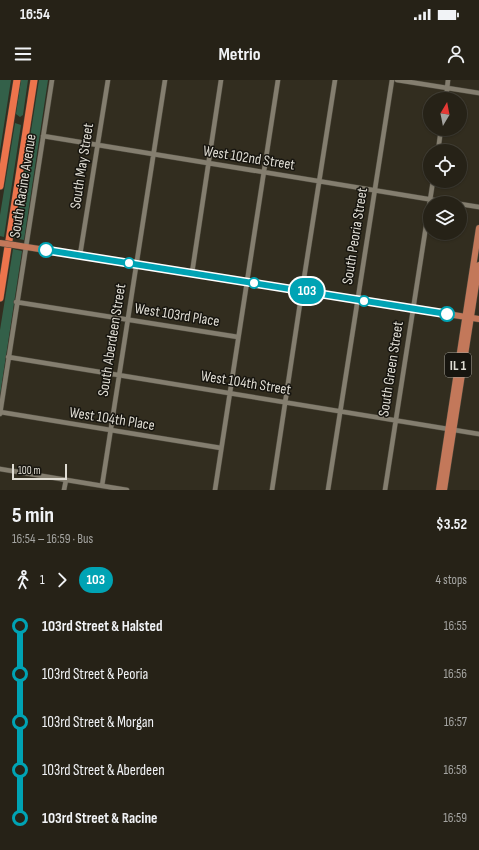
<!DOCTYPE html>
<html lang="en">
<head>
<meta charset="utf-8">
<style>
	body { margin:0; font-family:"Sofia Sans Condensed",sans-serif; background:#2e2a20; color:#f1f3f6; height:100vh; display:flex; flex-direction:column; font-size:15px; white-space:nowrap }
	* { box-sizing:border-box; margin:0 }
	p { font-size:13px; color:#a4a4a1 }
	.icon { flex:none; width:22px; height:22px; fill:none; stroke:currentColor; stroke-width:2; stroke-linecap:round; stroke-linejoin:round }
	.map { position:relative; height:410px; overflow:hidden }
	.sheet { display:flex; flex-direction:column; background:#262217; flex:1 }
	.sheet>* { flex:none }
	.badge { padding:0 8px; border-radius:13px; font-size:14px; line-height:26px }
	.needle { width:26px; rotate:10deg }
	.buttons { position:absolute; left:423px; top:12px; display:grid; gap:8px }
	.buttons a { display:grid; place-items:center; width:44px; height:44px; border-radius:50%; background:#262217; box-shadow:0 1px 3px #0004,0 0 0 1px #423f36; font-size:20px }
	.scale { position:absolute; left:12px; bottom:10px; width:55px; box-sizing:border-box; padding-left:4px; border:2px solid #dfdcd3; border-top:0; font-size:11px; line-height:14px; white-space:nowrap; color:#dfdcd3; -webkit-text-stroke:3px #17150f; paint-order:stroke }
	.map>.badge { position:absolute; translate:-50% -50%; box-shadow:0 0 0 2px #fff }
	.legs { display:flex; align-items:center; gap:6px; height:44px; padding:0 12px; font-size:13px }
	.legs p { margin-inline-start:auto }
	.headline { display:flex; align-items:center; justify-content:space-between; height:68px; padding:0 12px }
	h1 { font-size:22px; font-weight:700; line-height:30px }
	ul { padding:0 12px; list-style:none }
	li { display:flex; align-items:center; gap:14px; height:48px; font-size:15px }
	li i { display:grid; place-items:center; width:6px; height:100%; margin:0 5px; background:currentColor }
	li i::after { content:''; width:10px; height:10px; margin:-5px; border:3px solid; border-radius:50%; background:#262217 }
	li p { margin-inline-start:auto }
	li:first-child i { background:linear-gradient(#0000 50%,currentColor 0) }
	li:last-child i { background:linear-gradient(currentColor 50%,#0000 0) }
	.status { display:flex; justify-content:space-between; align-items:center; height:28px; padding:0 20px; background:#262217; direction:ltr }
	.status svg { height:11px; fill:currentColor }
	header { display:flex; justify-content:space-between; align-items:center; height:52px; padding:0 12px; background:#262217; font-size:18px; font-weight:700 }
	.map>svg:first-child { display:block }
	.green { fill:#336049 }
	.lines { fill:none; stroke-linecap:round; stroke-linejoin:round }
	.minor-casing { stroke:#4d493d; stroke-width:5.5 }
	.major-casing { stroke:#4d493d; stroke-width:7 }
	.highway-casing { stroke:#4d493d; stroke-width:8 }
	.minor { stroke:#847e6f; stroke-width:4.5 }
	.major { stroke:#c3785a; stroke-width:6 }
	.highway { stroke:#ed744c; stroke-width:7 }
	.major-bridge-casing { stroke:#4d493d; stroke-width:7; stroke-linecap:butt }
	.major-bridge { stroke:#c3785a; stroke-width:6 }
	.line-1-casing { stroke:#fff; stroke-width:9 }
	.line-1 { stroke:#00a3b4; stroke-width:6 }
	.stop-1-dot { fill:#fff; stroke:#00a3b4; stroke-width:2 }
	.labels { text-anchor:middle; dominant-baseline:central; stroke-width:3; stroke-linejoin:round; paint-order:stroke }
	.shield { fill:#17150f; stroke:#a3a098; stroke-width:1 }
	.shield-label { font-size:14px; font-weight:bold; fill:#dfdcd3 }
	.street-label { font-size:15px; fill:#dfdcd3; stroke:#17150f }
</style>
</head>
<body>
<div class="status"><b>16:54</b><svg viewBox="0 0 49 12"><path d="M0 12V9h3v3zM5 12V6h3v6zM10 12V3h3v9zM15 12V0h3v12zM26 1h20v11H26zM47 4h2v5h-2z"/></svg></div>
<header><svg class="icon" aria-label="menu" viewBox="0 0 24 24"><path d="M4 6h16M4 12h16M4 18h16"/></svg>Metrio<svg class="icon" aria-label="person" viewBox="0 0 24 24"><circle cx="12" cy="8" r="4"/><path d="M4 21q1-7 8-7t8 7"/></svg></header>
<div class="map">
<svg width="479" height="410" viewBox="0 0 479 410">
	<rect width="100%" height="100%" fill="#322d1f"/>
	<path class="green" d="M0,0H11L0,71Z
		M21,0H28L23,35L20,37L16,34Z
		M39,0H48L24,160L14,158Z
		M15,43L21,45L4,157L0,156V135Z
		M13,169L22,171L0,315V250Z"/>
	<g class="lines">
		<defs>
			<path id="minor" d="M397,0L479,13
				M446,19L448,0
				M43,56L452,123
				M438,71L441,49
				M460,124L479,127
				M80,175L108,0
				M192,193L221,0
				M302,211L335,0
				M16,222L238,257
				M8,277L479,354
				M0,332L221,368
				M0,334L52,0
				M0,389L127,410
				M102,406L165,0
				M64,410L66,400
				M215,410L278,0
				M272,410L301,217
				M328,410L392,0
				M385,410L433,101"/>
			<path id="major" d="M14,165L479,239
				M439,410L479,148
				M444,410L479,185"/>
			<path id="highway" d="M0,106L17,0
				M0,218L34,0"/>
		</defs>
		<use href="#minor" class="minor-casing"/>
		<use href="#major" class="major-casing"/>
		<use href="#highway" class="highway-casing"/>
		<use href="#minor" class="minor"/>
		<use href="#major" class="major"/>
		<use href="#highway" class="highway"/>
		<defs>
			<path id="major-bridge" d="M0,163L14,165"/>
		</defs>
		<use href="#major-bridge" class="major-bridge-casing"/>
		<use href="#major-bridge" class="major-bridge"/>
	</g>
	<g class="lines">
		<defs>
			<path id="line-1" d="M46,170L447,234"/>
		</defs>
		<use href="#line-1" class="line-1-casing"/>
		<use href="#line-1" class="line-1"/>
	</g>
	<g class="stop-1-dot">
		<circle cx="46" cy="170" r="7"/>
		<circle cx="129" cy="183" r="5"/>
		<circle cx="254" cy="203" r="5"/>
		<circle cx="364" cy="221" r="5"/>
		<circle cx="447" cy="234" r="7"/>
	</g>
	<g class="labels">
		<rect class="shield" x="445" y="273" width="26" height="24" rx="3"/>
		<g class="shield-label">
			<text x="458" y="285">IL 1</text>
		</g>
		<g class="street-label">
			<text transform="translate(249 78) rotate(9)">West 102nd Street</text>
			<text transform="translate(82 86) rotate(-81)">South May Street</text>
			<text transform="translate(23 106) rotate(-81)">South Racine Avenue</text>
			<text transform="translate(355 156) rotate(-81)">South Peoria Street</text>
			<text transform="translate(177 235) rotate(9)">West 103rd Place</text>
			<text transform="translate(112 260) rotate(-81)">South Aberdeen Street</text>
			<text transform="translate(391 289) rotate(-81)">South Green Street</text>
			<text transform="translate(246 303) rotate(9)">West 104th Street</text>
			<text transform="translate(112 339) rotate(9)">West 104th Place</text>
		</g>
	</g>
</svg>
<div class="buttons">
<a><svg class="needle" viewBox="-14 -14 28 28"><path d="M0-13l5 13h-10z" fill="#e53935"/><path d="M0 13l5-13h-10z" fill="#a4a4a1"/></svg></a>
<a><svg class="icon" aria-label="locate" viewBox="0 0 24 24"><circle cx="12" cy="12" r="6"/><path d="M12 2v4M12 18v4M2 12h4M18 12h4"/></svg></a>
<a><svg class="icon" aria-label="layers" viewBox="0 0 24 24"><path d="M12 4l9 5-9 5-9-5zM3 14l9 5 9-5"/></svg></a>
</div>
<div class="scale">100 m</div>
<b class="badge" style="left:307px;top:211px;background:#00a3b4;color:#fff">103</b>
</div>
<section class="sheet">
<div class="headline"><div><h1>5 min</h1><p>16:54 – 16:59 · Bus</p></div><b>$3.52</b></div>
<div class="legs"><svg class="icon" aria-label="walk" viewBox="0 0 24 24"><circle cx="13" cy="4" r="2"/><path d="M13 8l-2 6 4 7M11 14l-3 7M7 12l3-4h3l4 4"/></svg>1<svg class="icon" aria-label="forward" viewBox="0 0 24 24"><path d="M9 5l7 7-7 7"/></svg><b class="badge" style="background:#00a3b4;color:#fff">103</b><p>4 stops</p></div>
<ul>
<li><i style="color:#00a3b4"></i><b>103rd Street &amp; Halsted</b><p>16:55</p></li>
<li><i style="color:#00a3b4"></i><span>103rd Street &amp; Peoria</span><p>16:56</p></li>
<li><i style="color:#00a3b4"></i><span>103rd Street &amp; Morgan</span><p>16:57</p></li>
<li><i style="color:#00a3b4"></i><span>103rd Street &amp; Aberdeen</span><p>16:58</p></li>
<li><i style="color:#00a3b4"></i><b>103rd Street &amp; Racine</b><p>16:59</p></li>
</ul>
</section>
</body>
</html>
